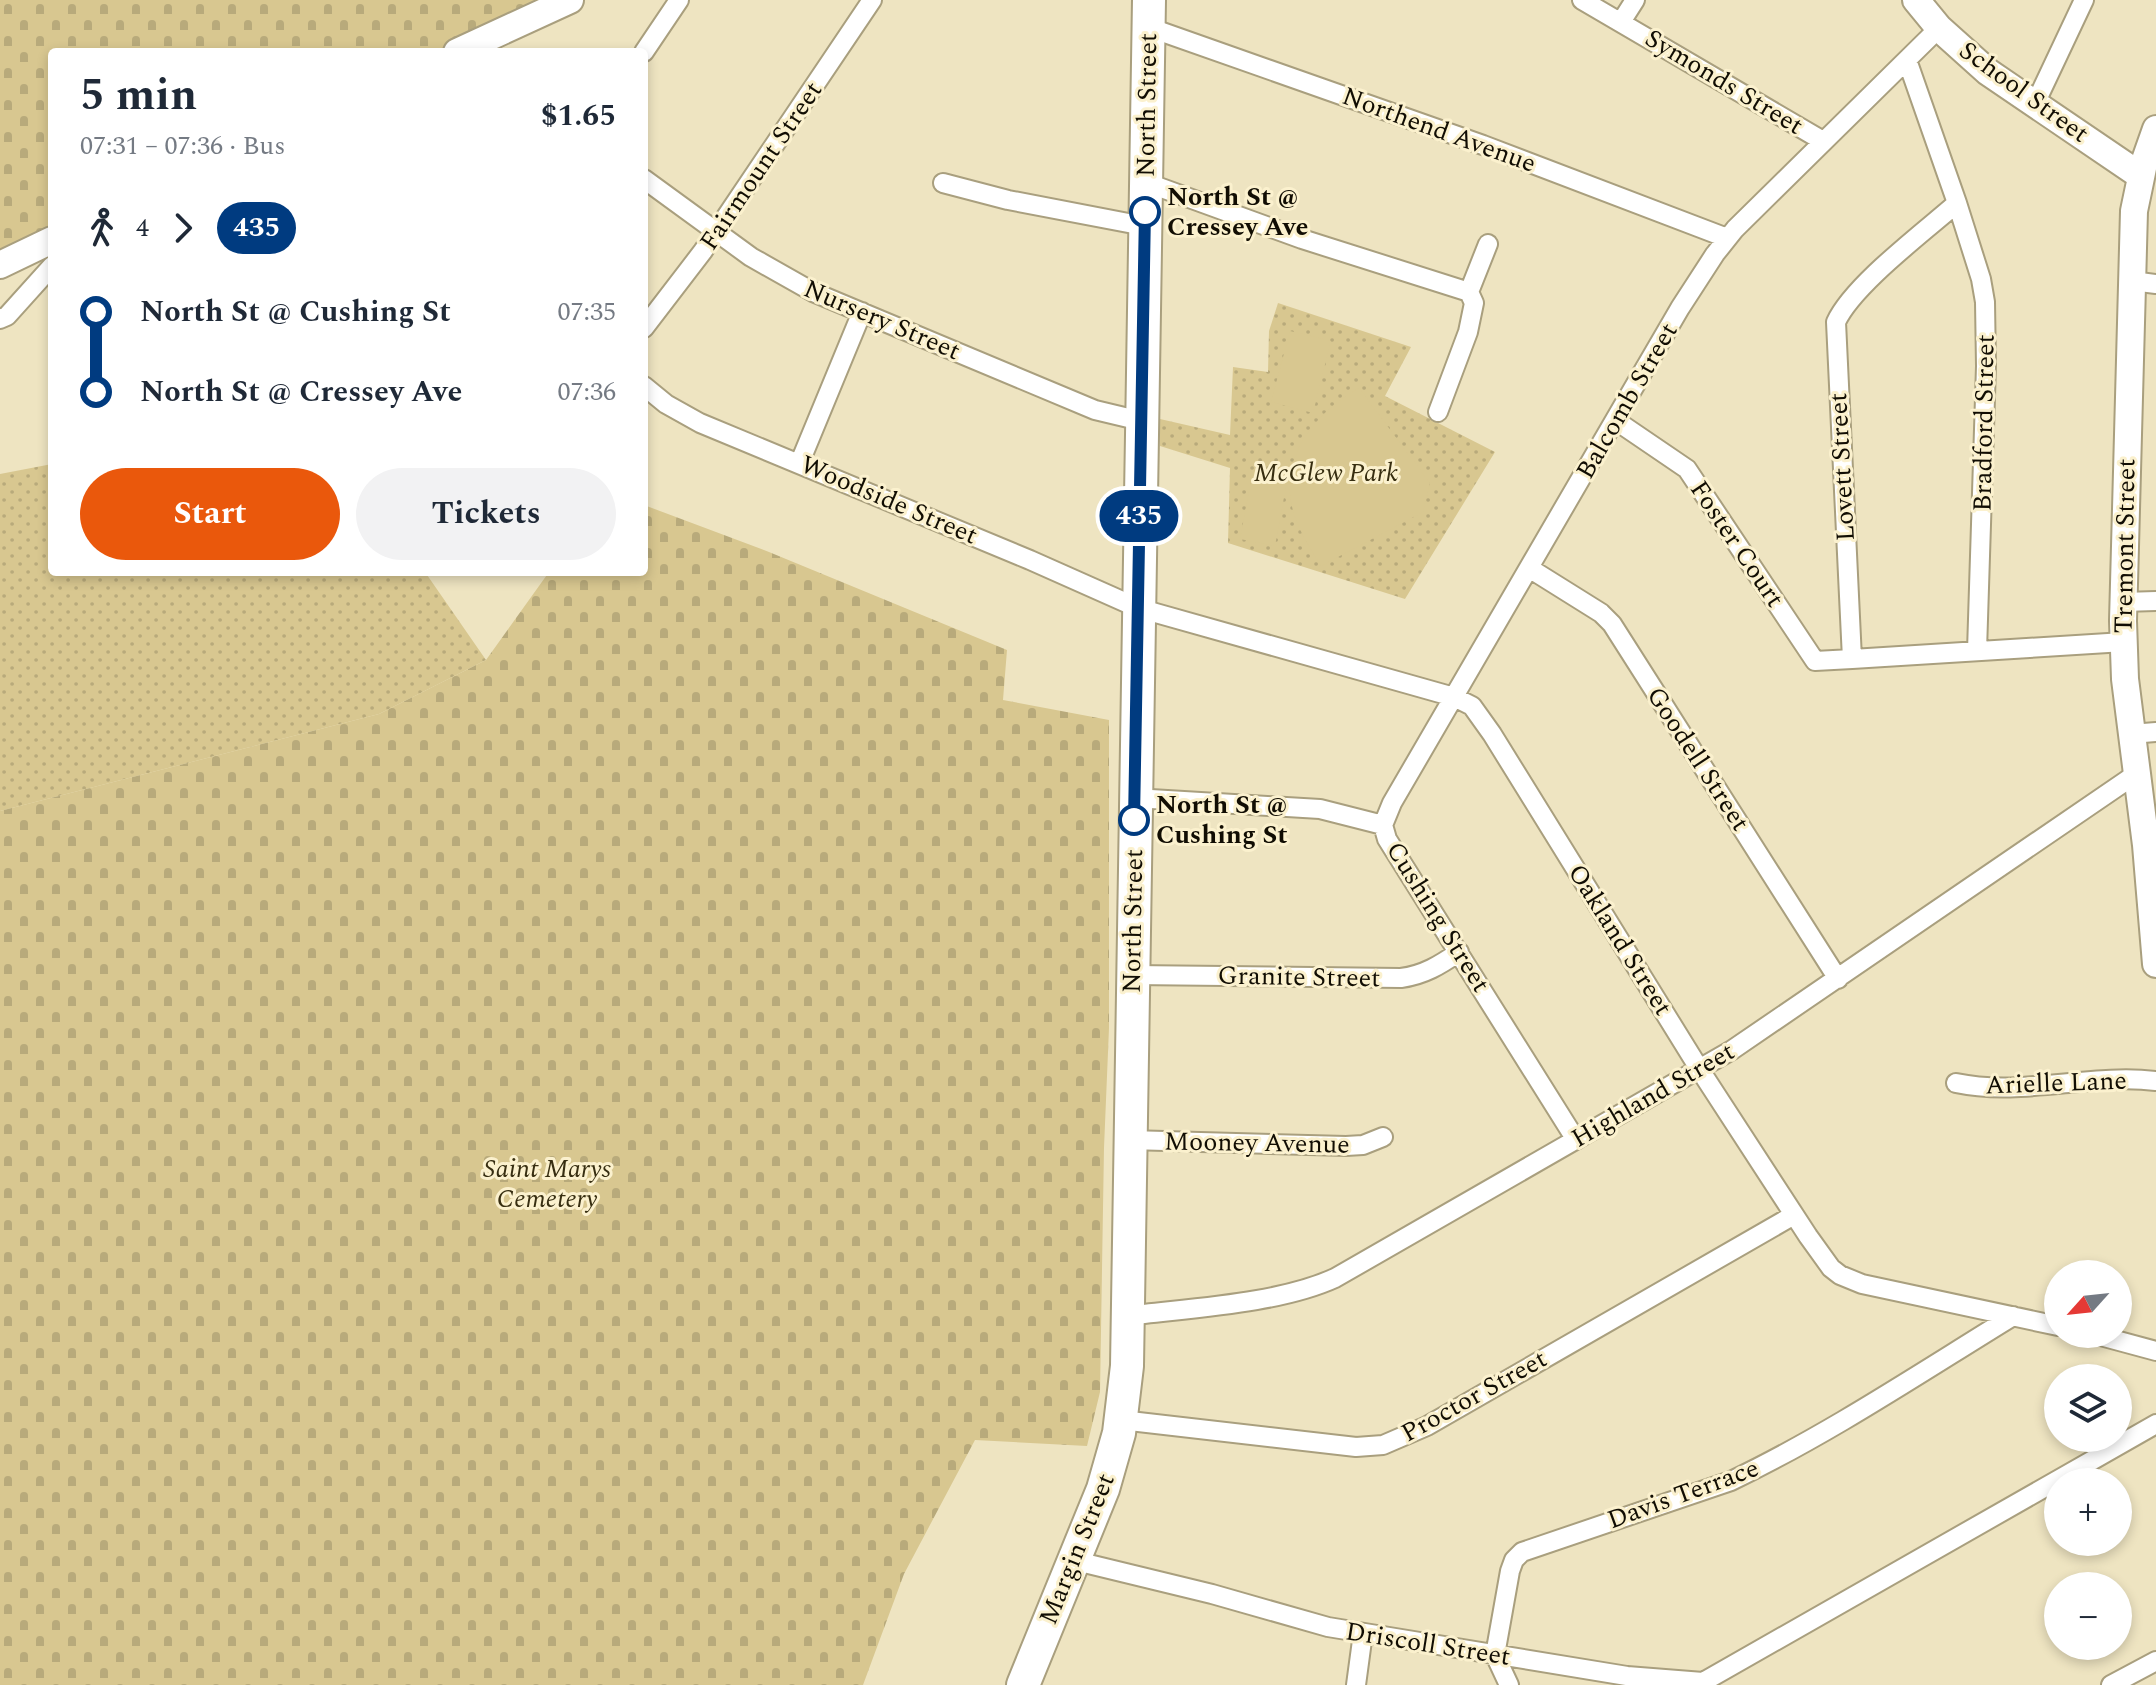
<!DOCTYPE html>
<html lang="en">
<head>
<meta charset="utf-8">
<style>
	body { margin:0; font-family:Spectral,serif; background:#f2f2f3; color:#1f2937; height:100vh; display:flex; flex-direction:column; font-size:30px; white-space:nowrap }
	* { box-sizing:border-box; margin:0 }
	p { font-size:26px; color:#747a83 }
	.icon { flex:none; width:44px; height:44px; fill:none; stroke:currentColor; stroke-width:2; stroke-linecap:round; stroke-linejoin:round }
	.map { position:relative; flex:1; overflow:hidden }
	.panel { position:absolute; left:48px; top:48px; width:600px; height:528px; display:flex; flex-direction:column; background:#fff; border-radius:8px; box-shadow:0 4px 12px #0003 }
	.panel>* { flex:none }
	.badge { padding:0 16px; border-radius:26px; font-size:28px; line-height:52px }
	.needle { width:52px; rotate:243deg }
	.controls { position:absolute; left:2044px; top:1260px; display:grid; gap:16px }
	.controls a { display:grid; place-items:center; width:88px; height:88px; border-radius:50%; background:#fff; box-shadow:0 4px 12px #0003; font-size:40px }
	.map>.badge { position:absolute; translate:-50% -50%; box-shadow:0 0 0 4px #fff }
	.legs { display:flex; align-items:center; gap:12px; height:88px; padding:0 32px; font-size:26px }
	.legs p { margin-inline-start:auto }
	.summary { display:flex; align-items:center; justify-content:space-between; height:136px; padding:0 32px }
	h1 { font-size:44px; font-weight:700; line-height:60px }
	.cta { display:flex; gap:16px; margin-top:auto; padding:16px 32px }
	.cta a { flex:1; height:92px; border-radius:48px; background:#ea580c; color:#fff; font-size:32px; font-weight:700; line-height:92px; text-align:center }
	.cta a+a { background:#f2f2f3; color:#1f2937 }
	ul { padding:0 32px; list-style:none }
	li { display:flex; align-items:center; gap:28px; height:80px; font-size:30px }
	li i { display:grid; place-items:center; width:12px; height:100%; margin:0 10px; background:currentColor }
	li i::after { content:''; width:20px; height:20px; margin:-10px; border:6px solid; border-radius:50%; background:#fff }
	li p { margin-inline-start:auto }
	li:first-child i { background:linear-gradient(#0000 50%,currentColor 0) }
	li:last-child i { background:linear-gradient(currentColor 50%,#0000 0) }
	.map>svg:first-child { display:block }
	.grass { fill:url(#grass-dots) }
	.cemetery { fill:url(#cemetery-stones) }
	.garden { fill:#d8c790 }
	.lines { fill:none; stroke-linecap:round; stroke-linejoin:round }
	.street-casing { stroke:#a99f7e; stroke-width:22 }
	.secondary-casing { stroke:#a99f7e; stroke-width:30 }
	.highway-casing { stroke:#a99f7e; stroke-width:36 }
	.street { stroke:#fff; stroke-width:18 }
	.secondary { stroke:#fff; stroke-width:26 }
	.highway { stroke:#fff; stroke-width:32 }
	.line-1-casing { stroke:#fff; stroke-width:18 }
	.line-1 { stroke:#003b80; stroke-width:12 }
	.stop-1-dot { fill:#fff; stroke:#003b80; stroke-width:4 }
	.labels { text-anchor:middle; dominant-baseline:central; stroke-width:6; stroke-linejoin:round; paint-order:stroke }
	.street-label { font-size:26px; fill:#110d03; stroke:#fbf1ce }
	.stop-label { font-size:26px; font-weight:bold; fill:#110d03; stroke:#fbf1ce; text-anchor:start }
	.park-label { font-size:26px; font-style:italic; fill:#372e11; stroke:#fbf1ce }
</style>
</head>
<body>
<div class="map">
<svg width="2156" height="1685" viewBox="0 0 2156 1685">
	<defs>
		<pattern id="grass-dots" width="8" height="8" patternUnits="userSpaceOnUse" patternTransform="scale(2)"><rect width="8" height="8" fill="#d8c790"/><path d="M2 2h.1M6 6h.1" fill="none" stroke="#b8aa7b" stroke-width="1.8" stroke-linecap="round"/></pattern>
		<pattern id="cemetery-stones" width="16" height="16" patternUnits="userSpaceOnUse" patternTransform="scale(2)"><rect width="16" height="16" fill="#d8c790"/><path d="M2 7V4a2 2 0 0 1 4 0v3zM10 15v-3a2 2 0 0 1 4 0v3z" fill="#b8aa7b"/></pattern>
	</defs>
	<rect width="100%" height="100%" fill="#eee4c1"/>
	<path class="grass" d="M1278,303L1411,347L1385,396L1495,452L1405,599L1228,543L1230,468L1160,446V419L1230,435L1233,367L1268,372L1269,331Z
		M52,464V572H425L486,660L379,714L0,811V474Z"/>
	<path class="cemetery" d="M0,0H550L439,52H52V233L0,257Z
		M644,505L769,552L1007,650L1003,700L1109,720V1028L1104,1148L1100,1392L1087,1446L975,1440L904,1574L863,1685H0V811L379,714L486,660L549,572H644Z"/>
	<path class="garden" d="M1290,331L1331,341L1313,413L1271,402Z
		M1359,388L1430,483L1423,512L1321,566C1313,552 1303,538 1297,522C1273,465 1311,415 1359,388Z
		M1252,474L1287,481L1275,546L1240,539Z"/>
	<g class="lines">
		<defs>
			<path id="street" d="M1582,0L1823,141
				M1621,22L1635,0
				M1148,27L1483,145L1727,238
				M644,52L679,0
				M1907,60L1957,203L1981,279L1985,302L1986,366L1977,651
				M2034,106L2084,0
				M644,179L751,257L813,292L1095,410L1141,421
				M1145,182L1302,239L1469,292
				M943,183L1008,200L1144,226
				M1957,203C1924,232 1853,285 1836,322L1852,659L2124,642
				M2132,281L2156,284
				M0,319L7,316L52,266
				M644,328L703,251L872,0
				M644,386L666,404L700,423L1030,560L1138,608L1454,697L1472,706L1492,734L1700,1070L1808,1236L1831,1268L1840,1275L1862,1284L2058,1326
				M1438,412L1468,332L1474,303L1469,292L1488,244
				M1615,420L1687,469L1815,661L1852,659
				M800,462L862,312
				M1529,568L1601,613L1612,624L1838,979
				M2123,602L2156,601
				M2131,734L2156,732
				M1134,798L1320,809L1383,825L1387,839L1576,1140
				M1383,825L1392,803L1680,308L1715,254L1735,229L1939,28
				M1132,975L1401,978C1424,975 1440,965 1459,952
				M1956,1083C2022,1097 2090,1073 2156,1081
				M1129,1140L1346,1146L1363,1145L1383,1137
				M1127,1316C1190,1308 1278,1304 1335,1278L1732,1050L2136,774
				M2093,1334L2156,1351
				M1121,1420L1356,1447L1383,1445L1427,1426L1794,1215
				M1072,1560L1212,1594L1328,1627L1627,1676L1703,1682L2156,1424
				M1356,1685L1363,1633
				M1509,1685L1495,1655L1510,1571L1514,1560L1522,1552L1731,1481C1829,1434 1920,1373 2013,1316
				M2111,1685L2156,1661"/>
			<path id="secondary" d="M1916,0L1939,28L1988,72L2141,176
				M457,52L570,0
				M2156,129L2144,163L2134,211L2123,621L2125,679L2146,845L2156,964
				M0,265L52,240"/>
			<path id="highway" d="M1023,1685L1103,1489L1119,1433L1127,1366L1149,0"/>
		</defs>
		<use href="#street" class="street-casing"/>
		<use href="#secondary" class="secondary-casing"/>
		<use href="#highway" class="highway-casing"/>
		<use href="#street" class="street"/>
		<use href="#secondary" class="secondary"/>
		<use href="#highway" class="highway"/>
	</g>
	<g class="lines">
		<defs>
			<path id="line-1" d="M1134,820L1145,212"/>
		</defs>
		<use href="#line-1" class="line-1-casing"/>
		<use href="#line-1" class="line-1"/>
	</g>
	<g class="stop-1-dot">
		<circle cx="1145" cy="212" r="14"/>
		<circle cx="1134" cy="820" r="14"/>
	</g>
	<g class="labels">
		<g class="street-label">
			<text transform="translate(1724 82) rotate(31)">Symonds Street</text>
			<text transform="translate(2024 92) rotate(36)">School Street</text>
			<text transform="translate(1147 105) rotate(-89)">North Street</text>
			<text transform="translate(1439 130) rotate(20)">Northend Avenue</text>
			<text transform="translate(761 166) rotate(-56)">Fairmount Street</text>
			<text transform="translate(882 320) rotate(23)">Nursery Street</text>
			<text transform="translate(1627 401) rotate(-60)">Balcomb Street</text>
			<text transform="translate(1984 423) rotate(-89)">Bradford Street</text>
			<text transform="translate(1842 467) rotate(-93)">Lovett Street</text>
			<text transform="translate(889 500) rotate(23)">Woodside Street</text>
			<text transform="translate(1737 544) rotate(56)">Foster Court</text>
			<text transform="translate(2125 546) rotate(-89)">Tremont Street</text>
			<text transform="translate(1698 759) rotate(57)">Goodell Street</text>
			<text transform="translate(1438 917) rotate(58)">Cushing Street</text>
			<text transform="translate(1133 921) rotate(-89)">North Street</text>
			<text transform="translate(1620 940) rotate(58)">Oakland Street</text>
			<text transform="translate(1299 977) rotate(1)">Granite Street</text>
			<text transform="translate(2056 1083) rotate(-2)">Arielle Lane</text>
			<text transform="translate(1653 1095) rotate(-30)">Highland Street</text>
			<text transform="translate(1257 1143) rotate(1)">Mooney Avenue</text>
			<text transform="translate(1474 1396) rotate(-29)">Proctor Street</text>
			<text transform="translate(1683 1494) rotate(-20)">Davis Terrace</text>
			<text transform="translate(1077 1549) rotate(-68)">Margin Street</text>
			<text transform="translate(1428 1644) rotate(9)">Driscoll Street</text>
		</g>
		<g class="stop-label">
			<text x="1167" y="197">North St @<tspan x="1167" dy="30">Cressey Ave</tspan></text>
			<text x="1156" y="805">North St @<tspan x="1156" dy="30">Cushing St</tspan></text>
		</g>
		<g class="park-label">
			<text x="1326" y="473">McGlew Park</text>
			<text x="547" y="1169">Saint Marys<tspan x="547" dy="30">Cemetery</tspan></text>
		</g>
	</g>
</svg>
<div class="controls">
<a><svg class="needle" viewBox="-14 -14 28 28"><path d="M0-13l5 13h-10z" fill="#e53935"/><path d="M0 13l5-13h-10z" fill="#747a83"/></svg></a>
<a><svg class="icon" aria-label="layers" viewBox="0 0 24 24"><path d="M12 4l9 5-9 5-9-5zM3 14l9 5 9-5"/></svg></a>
<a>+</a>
<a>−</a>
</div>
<b class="badge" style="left:1139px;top:516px;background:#003b80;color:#fff">435</b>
<section class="panel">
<div class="summary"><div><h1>5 min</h1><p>07:31 – 07:36 · Bus</p></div><b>$1.65</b></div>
<div class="legs"><svg class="icon" aria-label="walk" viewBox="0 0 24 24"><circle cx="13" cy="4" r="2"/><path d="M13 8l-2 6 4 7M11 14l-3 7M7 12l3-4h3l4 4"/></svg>4<svg class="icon" aria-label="forward" viewBox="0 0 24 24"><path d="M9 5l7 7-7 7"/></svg><b class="badge" style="background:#003b80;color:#fff">435</b></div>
<ul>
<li><i style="color:#003b80"></i><b>North St @ Cushing St</b><p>07:35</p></li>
<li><i style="color:#003b80"></i><b>North St @ Cressey Ave</b><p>07:36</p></li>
</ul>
<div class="cta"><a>Start</a><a>Tickets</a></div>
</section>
</div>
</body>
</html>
